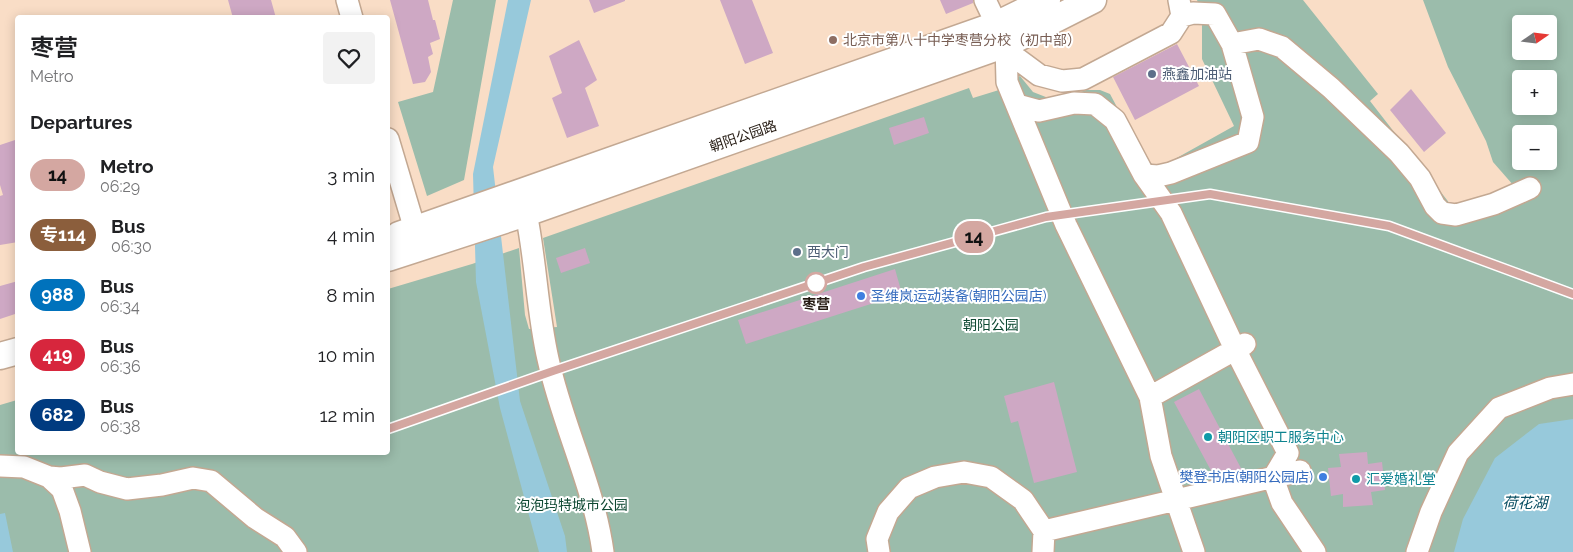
<!DOCTYPE html>
<html lang="en">
<head>
<meta charset="utf-8">
<style>
	body { margin:0; font-family:Raleway,"Noto Sans SC",sans-serif; background:#f2f2f2; color:#202124; height:100vh; display:flex; flex-direction:column; font-size:19px; white-space:nowrap }
	* { box-sizing:border-box; margin:0 }
	p { font-size:16px; color:#757577 }
	.icon { flex:none; width:28px; height:28px; fill:none; stroke:currentColor; stroke-width:2; stroke-linecap:round; stroke-linejoin:round }
	.map { position:relative; flex:1; overflow:hidden }
	.drawer { position:absolute; left:15px; top:15px; width:375px; height:440px; display:flex; flex-direction:column; background:#fff; border-radius:5px; box-shadow:0 2px 12px #0003 }
	.drawer>* { flex:none }
	.badge { padding:0 10px; border-radius:16px; font-size:18px; line-height:32px }
	.needle { width:32px; rotate:76deg }
	.fabs { position:absolute; left:1512px; top:15px; display:grid; gap:10px }
	.fabs a { display:grid; place-items:center; width:45px; height:45px; border-radius:5px; background:#fff; box-shadow:0 2px 12px #0003; font-size:25px }
	.map>.badge { position:absolute; translate:-50% -50%; box-shadow:0 0 0 2px #fff }
	h2 { padding:0 15px; font-size:19px; line-height:45px }
	.round { display:grid; place-items:center; flex:none; width:52px; height:52px; border-radius:5px; background:#f2f2f2 }
	.overview { display:flex; align-items:center; justify-content:space-between; height:85px; padding:0 15px }
	h1 { font-size:24px; font-weight:600; line-height:38px }
	ul { padding:0; list-style:none }
	li { display:flex; align-items:center; gap:15px; height:60px; padding:0 15px }
	li div { flex:1 }
	li b { display:block; font-size:19px }
	li em { font-style:normal }
	li .badge { min-width:55px; font-weight:700; text-align:center }
	.map>svg:first-child { display:block }
	.green { fill:#9bbcab; fill-rule:evenodd }
	.water { fill:#97c9db }
	.building { fill:#cea8c4 }
	.lines { fill:none; stroke-linecap:round; stroke-linejoin:round }
	.minor-casing { stroke:#c3a892; stroke-width:24 }
	.major-casing { stroke:#c3a892; stroke-width:29 }
	.minor { stroke:#fff; stroke-width:21 }
	.major { stroke:#fff; stroke-width:26 }
	.line-casing { stroke:#fff; stroke-width:11 }
	.line { stroke:#d4a7a1; stroke-width:8 }
	.education-dot { fill:#8d6e63; stroke:#fff; stroke-width:2 }
	.service-dot { fill:#5c6f8a; stroke:#fff; stroke-width:2 }
	.stop-dot { fill:#fff; stroke:#d4a7a1; stroke-width:2.5 }
	.shop-dot { fill:#3f7fe0; stroke:#fff; stroke-width:2 }
	.culture-dot { fill:#0f9aa8; stroke:#fff; stroke-width:2 }
	.labels { text-anchor:middle; dominant-baseline:central; stroke-width:4; stroke-linejoin:round; paint-order:stroke }
	.education-label { font-size:14px; fill:#785e54; stroke:#fff; text-anchor:start }
	.service-label { font-size:14px; fill:#4e5e75; stroke:#fff; text-anchor:start }
	.street-label { font-size:14px; fill:#251b13; stroke:#fff }
	.shop-label { font-size:14px; fill:#366cbe; stroke:#fff; text-anchor:start }
	.stop-label { font-size:14px; font-weight:bold; fill:#251b13; stroke:#fff }
	.park-label { font-size:14px; fill:#0f4933; stroke:#fff }
	.culture-label { font-size:14px; fill:#0d838f; stroke:#fff; text-anchor:start }
	.water-label { font-size:15px; font-style:italic; fill:#084e62; stroke:#fff }
</style>
</head>
<body>
<div class="map">
<svg width="1573" height="552" viewBox="0 0 1573 552">
	<rect width="100%" height="100%" fill="#f9ddc6"/>
	<path class="green" d="M453,0H496L464,180L427,196L398,102L433,92Z
		M1197,0H1303L1378,94L1370,101L1454,209L1514,186L1493,162L1486,141L1448,67L1423,0H1573V552H0V405L17,400L18,452H388V289L472,264L519,248L525,315L529,329L557,327L543,238L969,88L973,98L999,90L1007,82L1020,76L1033,92L1056,101L1086,90H1100L1110,94L1142,154L1157,169L1234,126L1202,59V13ZM1521,24H1549V51H1521ZM1521,79H1549V106H1521ZM1521,134H1549V161H1521Z"/>
	<path class="water" d="M508,0H531L493,167L520,401L565,536L567,552H539L500,408L476,282L473,174Z
		M1573,419V552H1454L1463,519L1495,458L1539,424Z
		M5,513L13,552H0V514Z"/>
	<path class="building" d="M228,0H271L276,18H233Z
		M390,0H428L433,20H435L440,39L430,43L433,54L428,57L431,72L425,82L413,84Z
		M589,0H625V1L594,13Z
		M720,0H752L773,53L745,64Z
		M940,0H973V3L946,14Z
		M579,40L597,80L585,88L599,126L567,138L552,98L562,93L549,56Z
		M1177,44L1199,86L1135,120L1113,77Z
		M1411,89L1446,133L1424,152L1390,110Z
		M924,117L929,133L894,145L889,128Z
		M15,140L18,149V242L0,245V196L3,195L0,185V145Z
		M585,248L590,263L561,273L556,258Z
		M895,269L902,294L746,344L738,320Z
		M18,281V313L0,319V286Z
		M1054,382L1077,472L1034,483L1018,421L1011,423L1004,396Z
		M1199,389L1243,472L1215,478L1174,402Z
		M1367,452L1368,464L1382,462L1385,490L1371,492L1373,505L1343,507V494L1331,496L1328,468L1341,467L1339,454Z"/>
	<g class="lines">
		<defs>
			<path id="minor" d="M347,0L352,18
				M985,0L1006,44L1016,58L1039,75L1062,81L1083,79L1171,33L1182,16L1179,0
				M1182,16L1193,13L1215,14L1232,44L1259,39L1282,47L1331,88L1399,153L1420,178L1435,206L1442,213L1456,215L1494,204L1530,188
				M1006,44L1007,82L1066,225L1150,397L1161,456L1194,552
				M1017,105L1039,111L1074,103L1095,104L1115,120L1144,175L1158,176L1171,173L1248,142L1253,117L1232,44
				M388,139L419,243
				M1144,175L1171,213L1235,349L1288,453L1273,478L1282,503L1315,552
				M526,213C536,261 537,311 548,359C562,424 594,486 603,552
				M1150,397L1245,344
				M0,466L24,467L49,477L62,489L70,511L80,552
				M49,477L61,478L85,475L100,482L127,489L162,485L193,478L211,481L255,518L285,537L296,552
				M1044,531L1300,471
				M879,552L877,539L888,512L909,488L935,477L964,472L991,477L1023,500L1044,531L1043,552
				M1417,552L1431,512L1458,453L1499,408L1550,388L1573,384"/>
			<path id="major" d="M399,235L996,25L1047,0
				M388,258L526,213L1006,44L1093,0
				M0,356L18,351"/>
		</defs>
		<use href="#minor" class="minor-casing"/>
		<use href="#major" class="major-casing"/>
		<use href="#minor" class="minor"/>
		<use href="#major" class="major"/>
	</g>
	<g class="lines">
		<defs>
			<path id="line" d="M388,429L553,371L864,267L1046,217L1210,194L1389,226L1573,294"/>
		</defs>
		<use href="#line" class="line-casing"/>
		<use href="#line" class="line"/>
	</g>
	<circle class="education-dot" cx="833" cy="40" r="5"/>
	<g class="service-dot">
		<circle cx="1152" cy="74" r="5"/>
		<circle cx="797" cy="252" r="5"/>
	</g>
	<circle class="stop-dot" cx="816" cy="283" r="10"/>
	<g class="shop-dot">
		<circle cx="861" cy="296" r="5"/>
		<circle cx="1323" cy="477" r="5"/>
	</g>
	<g class="culture-dot">
		<circle cx="1208" cy="437" r="5"/>
		<circle cx="1356" cy="479" r="5"/>
	</g>
	<g class="labels">
		<g class="education-label">
			<text x="843" y="40">北京市第八十中学枣营分校（初中部）</text>
		</g>
		<g class="service-label">
			<text x="1162" y="74">燕鑫加油站</text>
			<text x="807" y="252">西大门</text>
		</g>
		<g class="street-label">
			<text transform="translate(743 136) rotate(-19)">朝阳公园路</text>
		</g>
		<g class="shop-label">
			<text x="871" y="296">圣维岚运动装备(朝阳公园店)</text>
			<text x="1313" y="477" text-anchor="end">樊登书店(朝阳公园店)</text>
		</g>
		<g class="stop-label">
			<text x="816" y="304">枣营</text>
		</g>
		<g class="park-label">
			<text x="991" y="325">朝阳公园</text>
			<text x="572" y="505">泡泡玛特城市公园</text>
		</g>
		<g class="culture-label">
			<text x="1218" y="437">朝阳区职工服务中心</text>
			<text x="1366" y="479">汇爱婚礼堂</text>
		</g>
		<g class="water-label">
			<text x="1525" y="503">荷花湖</text>
		</g>
	</g>
</svg>
<div class="fabs">
<a><svg class="needle" viewBox="-14 -14 28 28"><path d="M0-13l5 13h-10z" fill="#e53935"/><path d="M0 13l5-13h-10z" fill="#757577"/></svg></a>
<a>+</a>
<a>−</a>
</div>
<b class="badge" style="left:974px;top:237px;background:#d4a7a1;color:#111">14</b>
<section class="drawer">
<div class="overview"><div><h1>枣营</h1><p>Metro</p></div><a class="round"><svg class="icon" aria-label="heart" viewBox="0 0 24 24"><path d="M12 20l-8-8c-3-5 5-10 8-4 3-6 11-1 8 4z"/></svg></a></div>
<h2>Departures</h2>
<ul>
<li><span class="badge" style="background:#d4a7a1;color:#111">14</span><div><b>Metro</b><p>06:29</p></div><em>3 min</em></li>
<li><span class="badge" style="background:#8b5e3c;color:#fff">专114</span><div><b>Bus</b><p>06:30</p></div><em>4 min</em></li>
<li><span class="badge" style="background:#0072bc;color:#fff">988</span><div><b>Bus</b><p>06:34</p></div><em>8 min</em></li>
<li><span class="badge" style="background:#d7263d;color:#fff">419</span><div><b>Bus</b><p>06:36</p></div><em>10 min</em></li>
<li><span class="badge" style="background:#003b80;color:#fff">682</span><div><b>Bus</b><p>06:38</p></div><em>12 min</em></li>
</ul>
</section>
</div>
</body>
</html>
